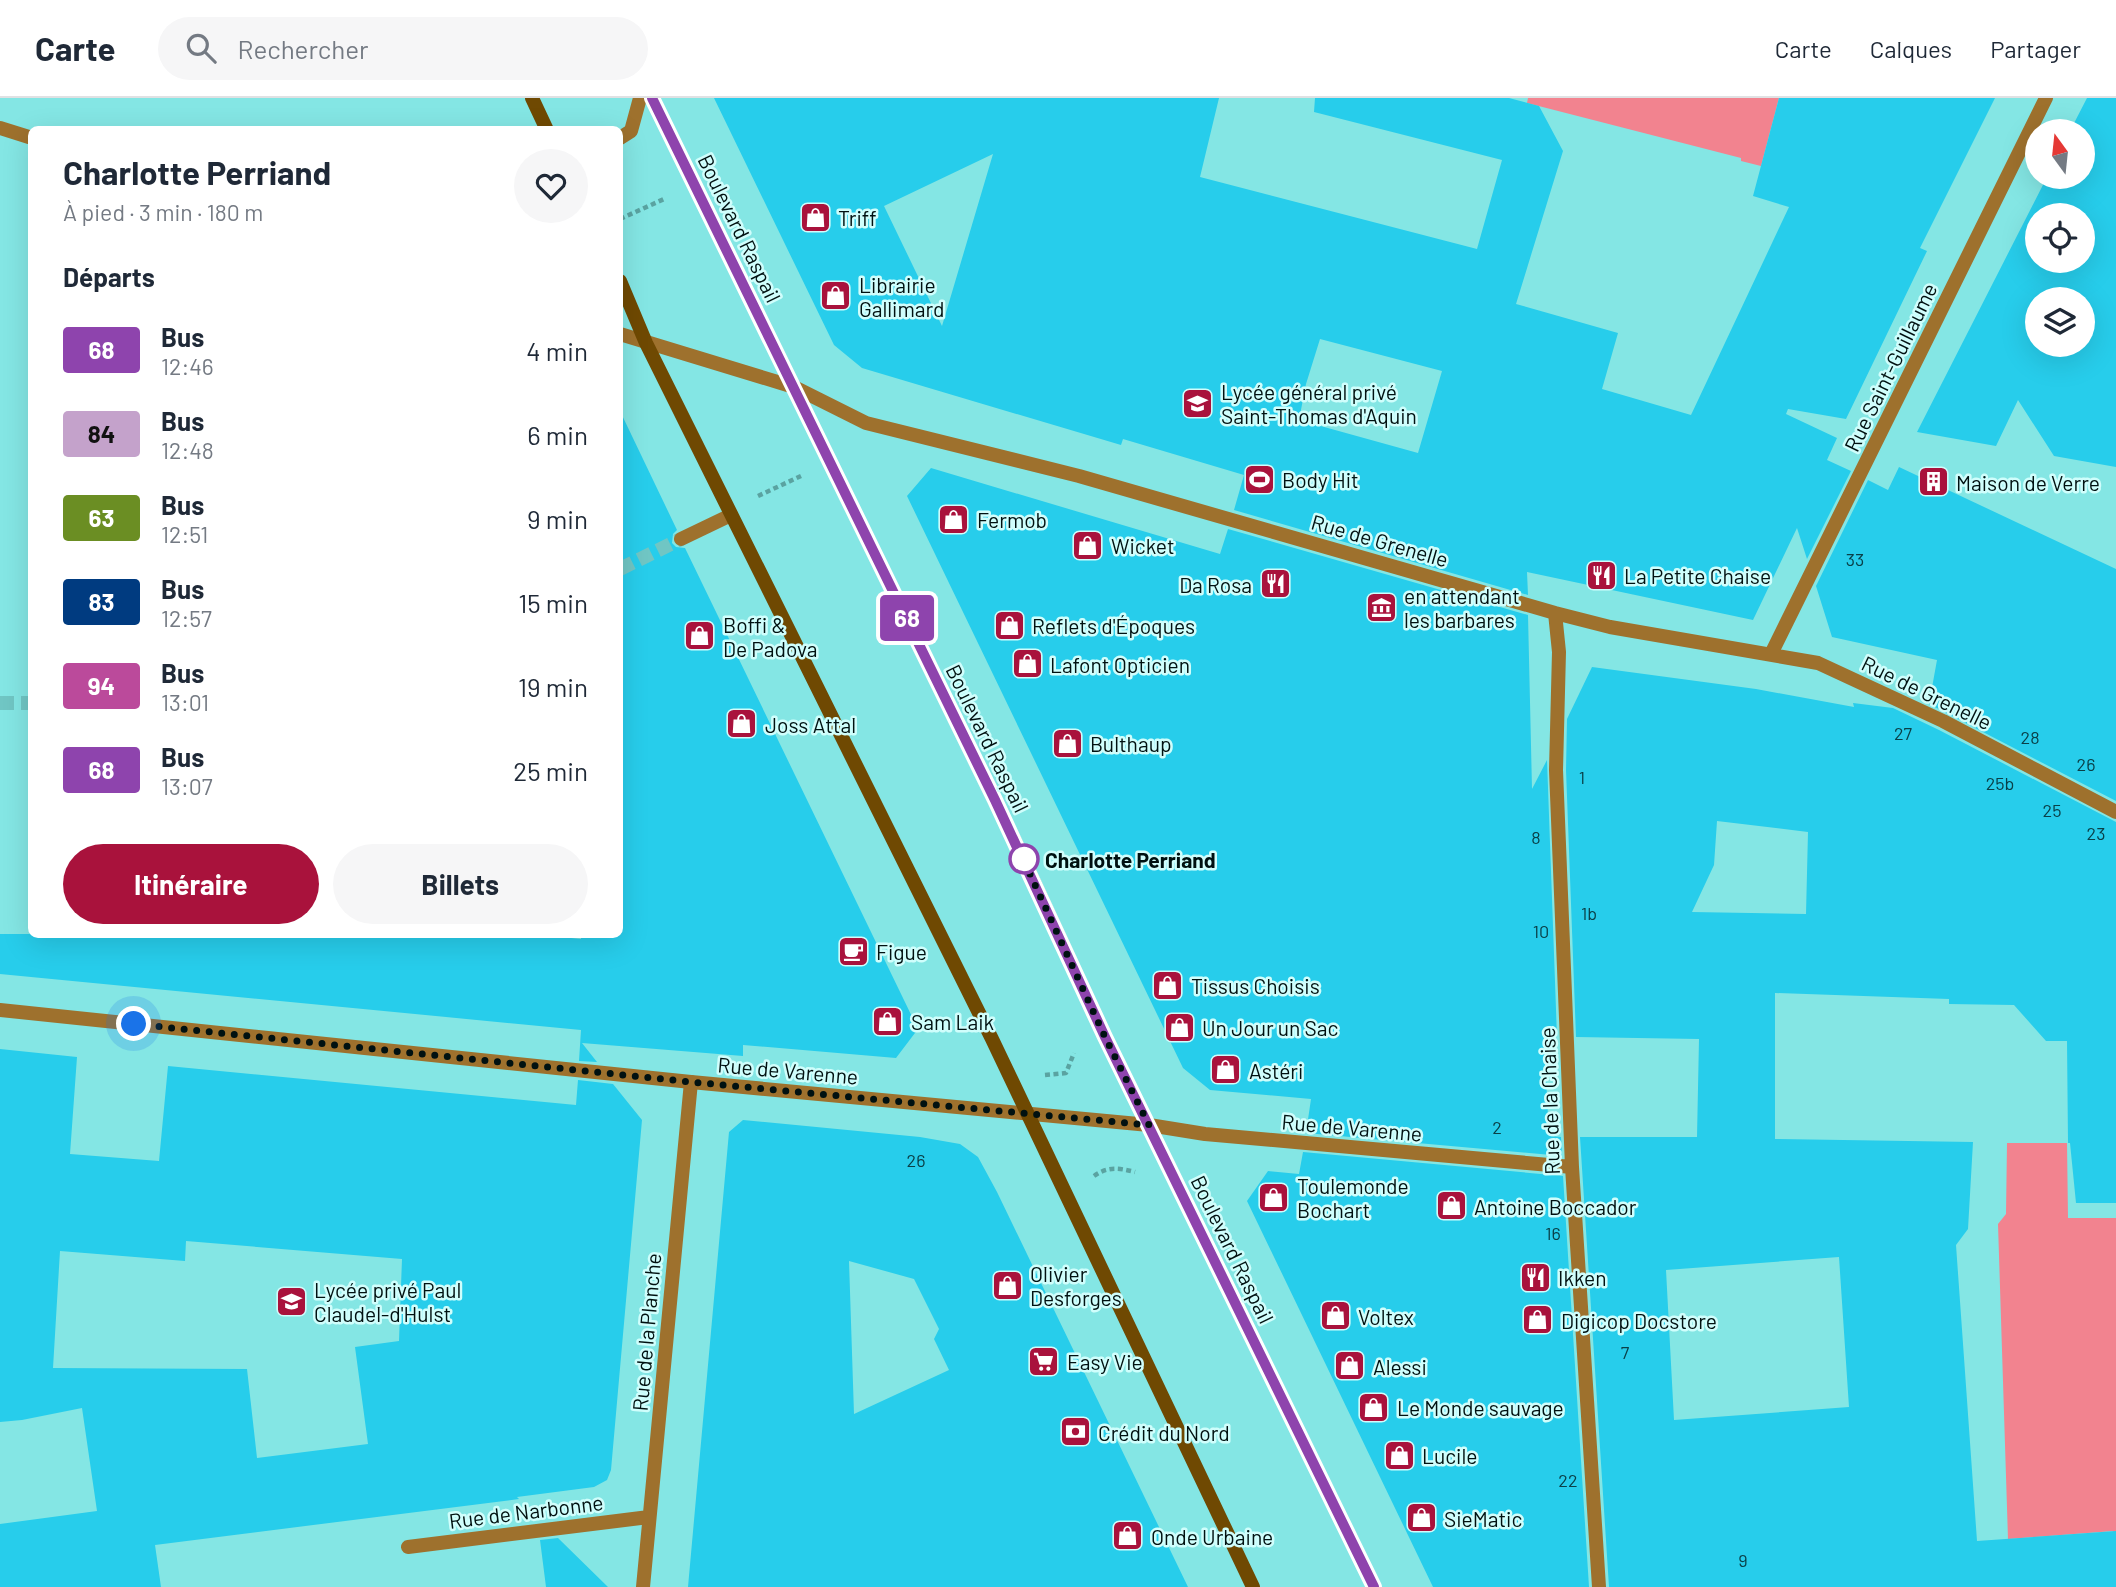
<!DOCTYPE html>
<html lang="fr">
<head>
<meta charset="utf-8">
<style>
	body { margin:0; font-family:Barlow,sans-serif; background:#f6f6f7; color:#1f2937; height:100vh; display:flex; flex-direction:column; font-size:26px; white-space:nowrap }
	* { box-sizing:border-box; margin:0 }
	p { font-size:23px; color:#747a83 }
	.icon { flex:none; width:38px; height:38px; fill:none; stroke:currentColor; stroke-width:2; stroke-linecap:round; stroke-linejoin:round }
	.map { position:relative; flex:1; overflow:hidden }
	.details { position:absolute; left:28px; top:28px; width:595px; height:812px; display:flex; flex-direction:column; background:#fff; border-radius:10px; box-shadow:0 7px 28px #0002 }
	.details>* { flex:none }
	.badge { padding:0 14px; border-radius:5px; font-size:24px; line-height:46px }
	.needle { width:46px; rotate:345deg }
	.controls { position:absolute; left:2025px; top:21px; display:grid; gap:14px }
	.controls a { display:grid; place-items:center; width:70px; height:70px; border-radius:50%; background:#fff; box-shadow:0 7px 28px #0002; font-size:35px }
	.you { position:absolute; width:35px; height:35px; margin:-18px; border:5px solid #fff; border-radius:50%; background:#1a73e8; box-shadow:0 0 0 10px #1a73e833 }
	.map>.badge { position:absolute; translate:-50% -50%; box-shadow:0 0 0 4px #fff }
	h2 { padding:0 35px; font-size:26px; line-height:63px }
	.round { display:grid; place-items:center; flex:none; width:74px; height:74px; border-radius:37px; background:#f6f6f7 }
	.overview { display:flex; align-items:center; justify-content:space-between; height:119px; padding:0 35px }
	h1 { font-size:33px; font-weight:700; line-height:52px }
	.action { display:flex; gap:14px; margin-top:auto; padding:14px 35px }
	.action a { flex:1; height:80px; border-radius:42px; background:#a9123c; color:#fff; font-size:28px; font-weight:700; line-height:80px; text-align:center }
	.action a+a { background:#f6f6f7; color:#1f2937 }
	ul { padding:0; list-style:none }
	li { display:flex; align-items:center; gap:21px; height:84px; padding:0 35px }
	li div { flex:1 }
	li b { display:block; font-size:26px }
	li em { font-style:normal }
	li .badge { min-width:77px; font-weight:700; text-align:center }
	header { display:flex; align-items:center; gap:42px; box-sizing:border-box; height:98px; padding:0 35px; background:#fff; border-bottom:2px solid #e0e1e3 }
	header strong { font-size:33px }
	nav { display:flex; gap:38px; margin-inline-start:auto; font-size:24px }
	.search { width:490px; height:63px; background:#f6f6f7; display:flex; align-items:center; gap:18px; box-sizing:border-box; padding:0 24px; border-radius:38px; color:#747a83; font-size:26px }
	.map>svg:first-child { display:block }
	.green { fill:#f2838f }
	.building { fill:#27cdeb; fill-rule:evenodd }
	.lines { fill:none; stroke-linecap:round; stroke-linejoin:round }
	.pedestrian-tunnel { stroke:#70c6c4; stroke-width:14; stroke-dasharray:14 7; stroke-linecap:butt }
	.path { stroke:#5aa3a1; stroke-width:4.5; stroke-dasharray:5 3.5; stroke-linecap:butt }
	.pedestrian { stroke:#9e712d; stroke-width:14 }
	.minor { stroke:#9e712d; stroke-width:14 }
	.tertiary { stroke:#9e712d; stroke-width:14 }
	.secondary { stroke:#6f4902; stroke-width:14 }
	.line-casing { stroke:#fff; stroke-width:16 }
	.line { stroke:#8e44ad; stroke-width:10 }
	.walk { stroke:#011; stroke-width:7; stroke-dasharray:0 12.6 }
	.stop-dot { fill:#fff; stroke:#8e44ad; stroke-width:3.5 }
	.labels { text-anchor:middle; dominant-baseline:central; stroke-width:5; stroke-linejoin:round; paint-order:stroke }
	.number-label { font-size:18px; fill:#0a4048 }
	.poi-label { font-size:21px; fill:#011; stroke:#d0fefc; text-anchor:start }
	.street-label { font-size:21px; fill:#011; stroke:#d0fefc }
	.stop-label { font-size:21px; font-weight:bold; fill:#011; stroke:#d0fefc; text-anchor:start }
</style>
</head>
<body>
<header>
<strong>Carte</strong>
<div class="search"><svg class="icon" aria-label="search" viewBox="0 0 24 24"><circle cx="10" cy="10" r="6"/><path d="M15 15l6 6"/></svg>Rechercher</div>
<nav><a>Carte</a><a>Calques</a><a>Partager</a></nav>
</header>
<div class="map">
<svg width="2116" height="1489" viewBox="0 0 2116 1489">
	<rect width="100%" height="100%" fill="#84e6e4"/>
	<path class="green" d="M1528,0H1779L1761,68L1741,63V60L1527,5Z
		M2007,1045H2067L2068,1120H2116V1449L2113,1433L2008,1441L1998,1126L2006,1116Z"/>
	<path class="building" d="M714,0H1219L1200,79L1477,151L1502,62L1314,14L1315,0H1509L1539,8L1563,53L1516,206L1618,235L1602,291L1691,317L1789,109L1753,98L1779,0H1995L1920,150L1927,153L1846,321L1788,311L1786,316L1837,340L1827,362L1851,373L1807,461L1797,430L1753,522L1527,474L1528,497L1234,412L1244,377L1123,341L1121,347L862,270L834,247ZM993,56L942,228L884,108ZM1320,241L1442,273L1418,355L1299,322L1306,286Z
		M2087,0H2116V369L2054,358L2018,302L1996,348L1917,334L2047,79H2082V33H2070ZM2037,117H2082V163H2037ZM2037,201H2082V247H2037Z
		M620,313L677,432L673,436L672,445L676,449L685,450L918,931L896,960L743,947V958L582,945L597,964L579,963L581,932L0,876V836H532L581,841V836H620Z
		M1899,369L2116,471V703L1929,606L1937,562L1832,539L1816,488L1868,382L1888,392Z
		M931,370L1220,456L1228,431L1528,517L1532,691L1547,662L1557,939H1544L1549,1038L1561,1039L1562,1058L1306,1035L1311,1001L1210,992L1183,970L907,398Z
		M1592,569L1756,591L1854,609L1853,605L1893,610L1939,632L2116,724V1105H2076L2070,1045H2068L2067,943H2046L2014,907L1949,906V901L1775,895V1041L1973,1044L1968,1131L1956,1147L1977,1443L2116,1433V1489H1609L1580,1039H1697L1699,941L1576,939L1566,672L1567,621ZM1717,723L1808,734L1806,816L1692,814L1714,767ZM1839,1159L1849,1309L1674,1322L1666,1172Z
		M0,951L77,959L70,1056L159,1063L168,968L576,1007L578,982L613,986L642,1022L611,1372L607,1382L594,1389L517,1399L519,1401L155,1447L161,1489H0V1426L97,1413L82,1310L22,1322L0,1324ZM186,1143L402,1161L399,1243L355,1249L368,1346L257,1360L247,1271L53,1270L60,1153L185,1163Z
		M743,1022L920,1039L960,1046L978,1059L997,1094L1188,1489H688L729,1034ZM849,1163L914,1181L939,1231L934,1241L949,1272L854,1316Z
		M1303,1054L1563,1078L1589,1489H1433L1247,1103L1268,1073L1299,1076Z
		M558,1440L608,1489H546L540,1442Z"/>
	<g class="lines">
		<path class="pedestrian-tunnel" d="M620,471L681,441
			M0,605H32"/>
		<path class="path" d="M620,121L664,101
			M758,398L801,378
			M1045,977L1066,975L1074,955
			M1094,1078C1108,1068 1119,1070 1135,1074"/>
		<path class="pedestrian" d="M681,441L731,417"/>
		<path class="minor" d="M0,30L32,40
			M620,40L631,33L640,0
			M620,236L794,289L866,325L1079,378L1555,515L1610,529L1818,565L1943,623L2116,714
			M1555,515L1559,554L1556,672L1572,1069L1599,1489
			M1771,556L2046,0
			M1149,1027L1205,1036L1572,1069
			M408,1449L649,1419
			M643,1489L691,984"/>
		<path class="tertiary" d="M0,912L691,984L1149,1027"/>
		<path class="secondary" d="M532,0L547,32
			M652,0L1019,752L1105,939L1374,1489
			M620,183L646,245L992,941L1253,1489"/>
	</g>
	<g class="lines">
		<defs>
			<path id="line" d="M652,0L995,702L1105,939L1374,1489"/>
		</defs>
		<use href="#line" class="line-casing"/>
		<use href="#line" class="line"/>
		<path class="walk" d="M134,926L691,984L1149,1027L1105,939L1019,752L1024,761"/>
	</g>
	<defs>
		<symbol id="shop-square" viewBox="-11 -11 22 22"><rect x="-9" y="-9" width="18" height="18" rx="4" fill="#a9123c" stroke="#d0fefc"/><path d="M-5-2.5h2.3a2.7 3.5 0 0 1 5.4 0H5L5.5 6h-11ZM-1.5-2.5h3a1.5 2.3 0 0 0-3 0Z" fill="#fff"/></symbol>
		<symbol id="school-square" viewBox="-11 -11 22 22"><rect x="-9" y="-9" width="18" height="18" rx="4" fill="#a9123c" stroke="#d0fefc"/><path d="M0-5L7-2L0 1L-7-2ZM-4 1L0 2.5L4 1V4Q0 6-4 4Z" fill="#fff"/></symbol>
		<symbol id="stadium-square" viewBox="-11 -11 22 22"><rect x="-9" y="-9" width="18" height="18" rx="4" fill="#a9123c" stroke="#d0fefc"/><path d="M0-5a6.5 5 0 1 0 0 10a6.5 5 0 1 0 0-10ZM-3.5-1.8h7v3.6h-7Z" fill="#fff"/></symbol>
		<symbol id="building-square" viewBox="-11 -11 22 22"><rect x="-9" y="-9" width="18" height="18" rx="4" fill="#a9123c" stroke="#d0fefc"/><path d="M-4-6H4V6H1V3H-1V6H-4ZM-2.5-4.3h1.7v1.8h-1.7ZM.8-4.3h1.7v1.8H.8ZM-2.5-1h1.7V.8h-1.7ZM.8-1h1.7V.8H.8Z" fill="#fff"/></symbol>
		<symbol id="restaurant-square" viewBox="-11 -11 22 22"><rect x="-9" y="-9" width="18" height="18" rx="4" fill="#a9123c" stroke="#d0fefc"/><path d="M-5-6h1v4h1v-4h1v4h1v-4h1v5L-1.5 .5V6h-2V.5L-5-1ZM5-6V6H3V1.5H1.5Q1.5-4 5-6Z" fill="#fff"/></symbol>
		<symbol id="museum-square" viewBox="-11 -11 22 22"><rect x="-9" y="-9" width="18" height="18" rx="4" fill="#a9123c" stroke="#d0fefc"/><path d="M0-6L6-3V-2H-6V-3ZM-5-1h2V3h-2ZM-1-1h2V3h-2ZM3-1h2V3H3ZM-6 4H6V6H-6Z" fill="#fff"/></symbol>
		<symbol id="cafe-square" viewBox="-11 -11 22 22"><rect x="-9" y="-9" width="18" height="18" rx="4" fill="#a9123c" stroke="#d0fefc"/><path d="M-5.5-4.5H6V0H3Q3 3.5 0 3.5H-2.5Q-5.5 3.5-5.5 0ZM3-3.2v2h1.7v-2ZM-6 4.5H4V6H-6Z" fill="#fff"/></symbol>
		<symbol id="supermarket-square" viewBox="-11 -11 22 22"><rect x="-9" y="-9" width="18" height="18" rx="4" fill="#a9123c" stroke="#d0fefc"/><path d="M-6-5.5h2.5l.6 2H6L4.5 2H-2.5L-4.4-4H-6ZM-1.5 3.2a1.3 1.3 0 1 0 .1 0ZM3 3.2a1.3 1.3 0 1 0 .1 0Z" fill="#fff"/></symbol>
		<symbol id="bank-square" viewBox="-11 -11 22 22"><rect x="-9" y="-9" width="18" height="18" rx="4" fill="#a9123c" stroke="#d0fefc"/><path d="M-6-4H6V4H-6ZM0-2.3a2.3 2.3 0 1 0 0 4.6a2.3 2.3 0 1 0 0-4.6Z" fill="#fff"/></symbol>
	</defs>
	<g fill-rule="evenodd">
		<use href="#shop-square" x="798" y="102" width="35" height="35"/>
		<use href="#shop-square" x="818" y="180" width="35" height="35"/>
		<use href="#school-square" x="1180" y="288" width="35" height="35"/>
		<use href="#stadium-square" x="1242" y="364" width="35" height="35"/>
		<use href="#building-square" x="1916" y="366" width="35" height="35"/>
		<use href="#shop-square" x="936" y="404" width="35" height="35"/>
		<use href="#shop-square" x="1070" y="430" width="35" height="35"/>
		<use href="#restaurant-square" x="1584" y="460" width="35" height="35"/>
		<use href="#restaurant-square" x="1258" y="468" width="35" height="35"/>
		<use href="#museum-square" x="1364" y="492" width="35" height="35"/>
		<use href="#shop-square" x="992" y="510" width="35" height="35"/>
		<use href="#shop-square" x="682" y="520" width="35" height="35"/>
		<use href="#shop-square" x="1010" y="548" width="35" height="35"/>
		<use href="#shop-square" x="724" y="608" width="35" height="35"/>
		<use href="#shop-square" x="1050" y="628" width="35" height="35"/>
		<use href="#cafe-square" x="836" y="836" width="35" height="35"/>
		<use href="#shop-square" x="1150" y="870" width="35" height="35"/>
		<use href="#shop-square" x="870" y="906" width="35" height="35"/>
		<use href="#shop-square" x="1162" y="912" width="35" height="35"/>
		<use href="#shop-square" x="1208" y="954" width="35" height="35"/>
		<use href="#shop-square" x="1256" y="1082" width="35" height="35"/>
		<use href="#shop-square" x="1434" y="1090" width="35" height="35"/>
		<use href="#restaurant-square" x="1518" y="1162" width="35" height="35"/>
		<use href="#shop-square" x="990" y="1170" width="35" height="35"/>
		<use href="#school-square" x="274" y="1186" width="35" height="35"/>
		<use href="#shop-square" x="1318" y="1200" width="35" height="35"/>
		<use href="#shop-square" x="1520" y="1204" width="35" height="35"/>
		<use href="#supermarket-square" x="1026" y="1246" width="35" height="35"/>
		<use href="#shop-square" x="1332" y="1250" width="35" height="35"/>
		<use href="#shop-square" x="1356" y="1292" width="35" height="35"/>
		<use href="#bank-square" x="1058" y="1316" width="35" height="35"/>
		<use href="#shop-square" x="1382" y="1340" width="35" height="35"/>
		<use href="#shop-square" x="1404" y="1402" width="35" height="35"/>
		<use href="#shop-square" x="1110" y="1420" width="35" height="35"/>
	</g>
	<circle class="stop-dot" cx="1024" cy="761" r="14"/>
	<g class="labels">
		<g class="number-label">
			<text x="1855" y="461">33</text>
			<text x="1903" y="635">27</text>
			<text x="2030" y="639">28</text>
			<text x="2086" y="666">26</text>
			<text x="1582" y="679">1</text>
			<text x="2000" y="685">25b</text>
			<text x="2052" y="712">25</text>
			<text x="2096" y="735">23</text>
			<text x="1536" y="739">8</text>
			<text x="1589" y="815">1b</text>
			<text x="1541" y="833">10</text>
			<text x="1497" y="1029">2</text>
			<text x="916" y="1062">26</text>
			<text x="1553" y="1135">16</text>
			<text x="1625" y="1254">7</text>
			<text x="1568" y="1382">22</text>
			<text x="1743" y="1462">9</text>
		</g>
		<g class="poi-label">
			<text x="838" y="119">Triff</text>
			<text x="859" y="186">Librairie<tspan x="859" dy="24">Gallimard</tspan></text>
			<text x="1221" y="293">Lycée général privé<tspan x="1221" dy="24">Saint-Thomas d'Aquin</tspan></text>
			<text x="1282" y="381">Body Hit</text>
			<text x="1956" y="384">Maison de Verre</text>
			<text x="977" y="421">Fermob</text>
			<text x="1111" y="447">Wicket</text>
			<text x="1624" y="477">La Petite Chaise</text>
			<text x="1252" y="486" text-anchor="end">Da Rosa</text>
			<text x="1404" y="497">en attendant<tspan x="1404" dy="24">les barbares</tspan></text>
			<text x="723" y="526">Boffi &amp;<tspan x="723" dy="24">De Padova</tspan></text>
			<text x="1032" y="527">Reflets d'Époques</text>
			<text x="1050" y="566">Lafont Opticien</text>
			<text x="765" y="626">Joss Attal</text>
			<text x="1090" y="645">Bulthaup</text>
			<text x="876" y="853">Figue</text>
			<text x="1191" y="887">Tissus Choisis</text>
			<text x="911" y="923">Sam Laik</text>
			<text x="1202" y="929">Un Jour un Sac</text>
			<text x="1249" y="972">Astéri</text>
			<text x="1297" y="1087">Toulemonde<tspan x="1297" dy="24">Bochart</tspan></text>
			<text x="1474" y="1108">Antoine Boccador</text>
			<text x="1030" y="1175">Olivier<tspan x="1030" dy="24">Desforges</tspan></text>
			<text x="1558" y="1179">Ikken</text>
			<text x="314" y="1191">Lycée privé Paul<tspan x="314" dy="24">Claudel-d'Hulst</tspan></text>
			<text x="1358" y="1218">Voltex</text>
			<text x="1561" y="1222">Digicop Docstore</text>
			<text x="1067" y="1263">Easy Vie</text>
			<text x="1373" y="1268">Alessi</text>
			<text x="1397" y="1309">Le Monde sauvage</text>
			<text x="1098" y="1334">Crédit du Nord</text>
			<text x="1422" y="1357">Lucile</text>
			<text x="1444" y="1420">SieMatic</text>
			<text x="1151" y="1438">Onde Urbaine</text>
		</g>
		<g class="street-label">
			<text transform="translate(740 130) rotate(64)">Boulevard Raspail</text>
			<text transform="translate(1890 269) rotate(-64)">Rue Saint-Guillaume</text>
			<text transform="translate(1380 442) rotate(16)">Rue de Grenelle</text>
			<text transform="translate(1927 594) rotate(26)">Rue de Grenelle</text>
			<text transform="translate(988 640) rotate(64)">Boulevard Raspail</text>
			<text transform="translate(788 972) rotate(5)">Rue de Varenne</text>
			<text transform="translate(1549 1003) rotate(-92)">Rue de la Chaise</text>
			<text transform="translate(1352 1029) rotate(5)">Rue de Varenne</text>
			<text transform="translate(1233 1151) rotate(64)">Boulevard Raspail</text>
			<text transform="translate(646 1234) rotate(-85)">Rue de la Planche</text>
			<text transform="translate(526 1413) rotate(-7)">Rue de Narbonne</text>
		</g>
		<g class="stop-label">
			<text x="1045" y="761">Charlotte Perriand</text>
		</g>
	</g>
</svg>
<div class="controls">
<a><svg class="needle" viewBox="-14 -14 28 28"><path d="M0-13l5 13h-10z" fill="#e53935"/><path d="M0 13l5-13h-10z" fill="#747a83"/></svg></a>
<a><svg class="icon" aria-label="locate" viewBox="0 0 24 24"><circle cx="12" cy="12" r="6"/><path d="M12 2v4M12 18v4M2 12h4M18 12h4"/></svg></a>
<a><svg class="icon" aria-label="layers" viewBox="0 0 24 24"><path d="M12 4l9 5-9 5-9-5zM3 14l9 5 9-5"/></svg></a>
</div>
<div class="you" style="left:134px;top:926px"></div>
<b class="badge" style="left:907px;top:520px;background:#8e44ad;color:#fff">68</b>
<section class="details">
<div class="overview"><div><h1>Charlotte Perriand</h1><p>À pied · 3 min · 180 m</p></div><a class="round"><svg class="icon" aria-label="heart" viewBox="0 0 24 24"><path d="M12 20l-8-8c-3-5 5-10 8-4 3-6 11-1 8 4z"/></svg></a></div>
<h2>Départs</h2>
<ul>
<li><span class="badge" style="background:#8e44ad;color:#fff">68</span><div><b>Bus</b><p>12:46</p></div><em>4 min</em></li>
<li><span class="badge" style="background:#c4a2cb;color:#111">84</span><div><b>Bus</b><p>12:48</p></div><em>6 min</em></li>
<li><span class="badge" style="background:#6b8e23;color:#fff">63</span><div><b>Bus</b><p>12:51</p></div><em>9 min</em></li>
<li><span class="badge" style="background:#003b80;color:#fff">83</span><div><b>Bus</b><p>12:57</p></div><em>15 min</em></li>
<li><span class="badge" style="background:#bb4a9b;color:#fff">94</span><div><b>Bus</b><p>13:01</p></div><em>19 min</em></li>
<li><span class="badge" style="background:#8e44ad;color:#fff">68</span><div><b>Bus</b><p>13:07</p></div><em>25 min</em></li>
</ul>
<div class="action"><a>Itinéraire</a><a>Billets</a></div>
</section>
</div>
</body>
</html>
